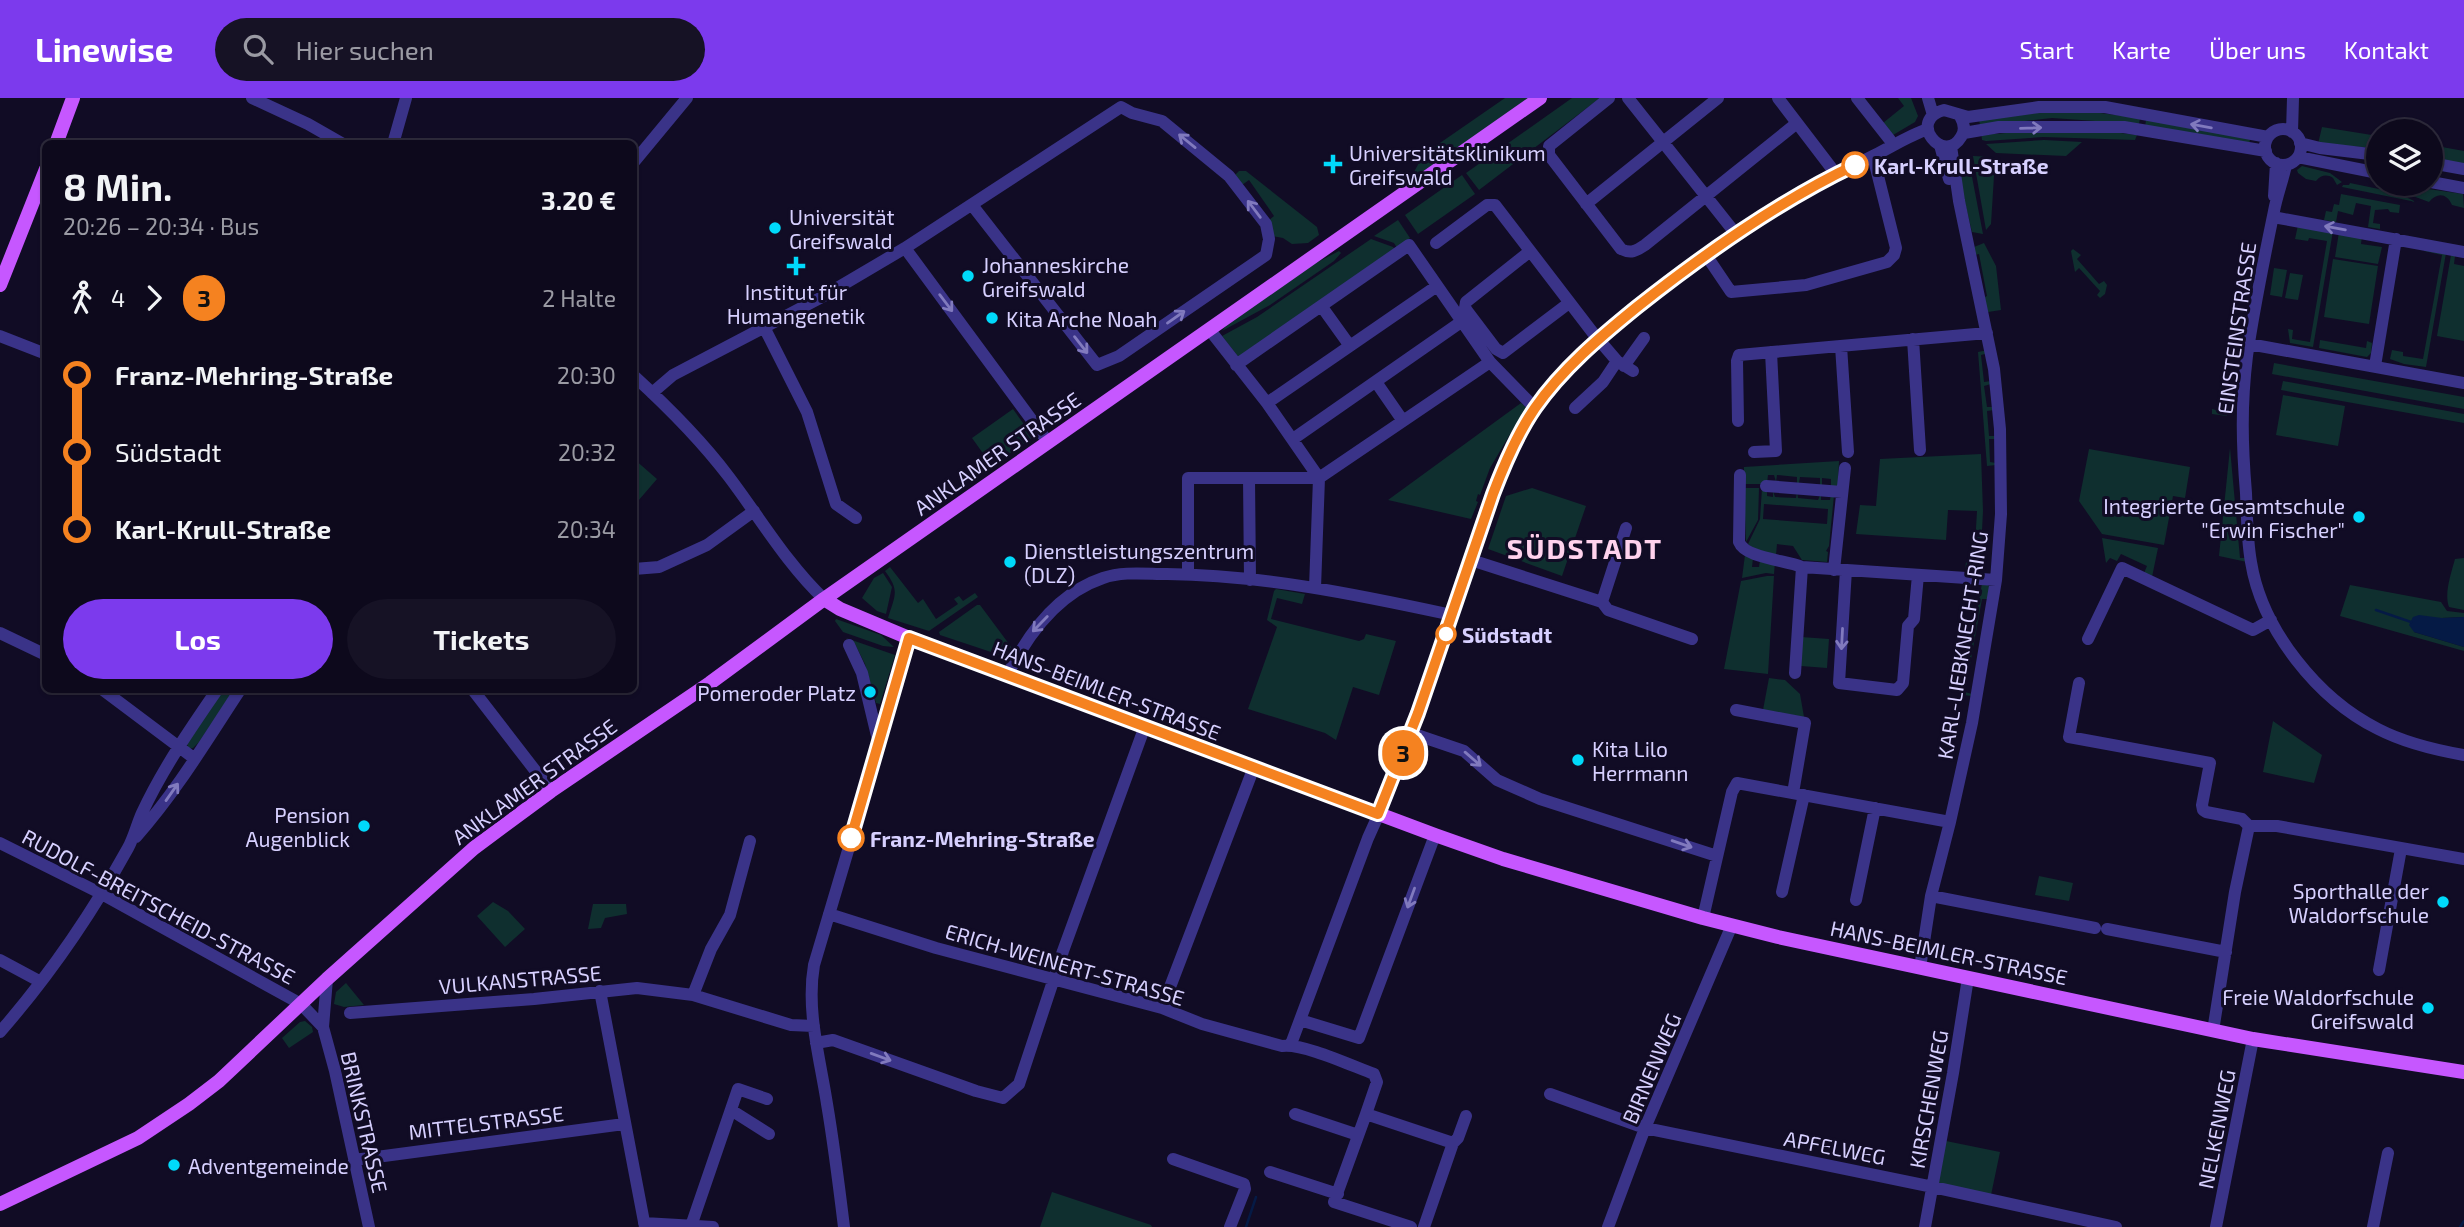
<!DOCTYPE html>
<html lang="de">
<head>
<meta charset="utf-8">
<style>
	body { margin:0; font-family:"Exo 2",sans-serif; background:#161225; color:#f1f3f6; height:100vh; display:flex; flex-direction:column; font-size:26px; white-space:nowrap }
	* { box-sizing:border-box; margin:0 }
	p { font-size:23px; color:#9a9aa3 }
	.icon { flex:none; width:38px; height:38px; fill:none; stroke:currentColor; stroke-width:2; stroke-linecap:round; stroke-linejoin:round }
	.map { position:relative; flex:1; overflow:hidden }
	.drawer { position:absolute; left:42px; top:42px; width:595px; height:553px; display:flex; flex-direction:column; background:#0d091c; border-radius:10px; box-shadow:0 2px 5px #0004,0 0 0 2px #2d2a3b }
	.drawer>* { flex:none }
	.badge { padding:0 14px; border-radius:23px; font-size:24px; line-height:46px }
	.buttons { position:absolute; left:2366px; top:21px; display:grid; gap:14px }
	.buttons a { display:grid; place-items:center; width:77px; height:77px; border-radius:50%; background:#0d091c; box-shadow:0 2px 5px #0004,0 0 0 2px #2d2a3b; font-size:35px }
	.map>.badge { position:absolute; translate:-50% -50%; box-shadow:0 0 0 4px #fff }
	.legs { display:flex; align-items:center; gap:10px; height:77px; padding:0 21px; font-size:23px }
	.legs p { margin-inline-start:auto }
	.headline { display:flex; align-items:center; justify-content:space-between; height:119px; padding:0 21px }
	h1 { font-size:38px; font-weight:700; line-height:52px }
	.action { display:flex; gap:14px; margin-top:auto; padding:14px 21px }
	.action a { flex:1; height:80px; border-radius:42px; background:#7c3aed; color:#fff; font-size:28px; font-weight:700; line-height:80px; text-align:center }
	.action a+a { background:#161225; color:#f1f3f6 }
	ul { padding:0 21px; list-style:none }
	li { display:flex; align-items:center; gap:24px; height:77px; font-size:26px }
	li i { display:grid; place-items:center; width:10px; height:100%; margin:0 9px; background:currentColor }
	li i::after { content:''; width:18px; height:18px; margin:-9px; border:5px solid; border-radius:50%; background:#0d091c }
	li p { margin-inline-start:auto }
	li:first-child i { background:linear-gradient(#0000 50%,currentColor 0) }
	li:last-child i { background:linear-gradient(currentColor 50%,#0000 0) }
	header { display:flex; align-items:center; gap:42px; box-sizing:border-box; height:98px; padding:0 35px; background:#7c3aed; color:#fff }
	header strong { font-size:33px }
	nav { display:flex; gap:38px; margin-inline-start:auto; font-size:24px }
	.search { width:490px; height:63px; background:#161225; display:flex; align-items:center; gap:18px; box-sizing:border-box; padding:0 24px; border-radius:38px; color:#9a9aa3; font-size:26px }
	.map>svg:first-child { display:block }
	.green { fill:#0f2f2f; fill-rule:evenodd }
	.water { fill:#051a45 }
	.lines { fill:none; stroke-linecap:round; stroke-linejoin:round }
	.stream { stroke:#051a45; stroke-width:2.5 }
	.minor { stroke:#3a3388; stroke-width:12 }
	.major { stroke:#c657ff; stroke-width:14 }
	.oneway { stroke:#817abe }
	.line-1-casing { stroke:#fff; stroke-width:16 }
	.line-1 { stroke:#f58220; stroke-width:10 }
	.poi-dot { fill:#00dafb; stroke:#110c25; stroke-width:2.5 }
	.stop-1-dot { fill:#fff; stroke:#f58220; stroke-width:3.5 }
	.labels { text-anchor:middle; dominant-baseline:central; stroke-width:6; stroke-linejoin:round; paint-order:stroke }
	.poi-label { font-size:21px; fill:#d7d0ff; stroke:#110c25; text-anchor:start }
	.stop-label { font-size:21px; font-weight:bold; fill:#d7d0ff; stroke:#110c25; text-anchor:start }
	.street-label { font-size:21px; fill:#d7d0ff; stroke:#110c25 }
	.district-label { font-size:28px; font-weight:bold; letter-spacing:2px; fill:#ffd2ed; stroke:#110c25 }
</style>
</head>
<body>
<header>
<strong>Linewise</strong>
<div class="search"><svg class="icon" aria-label="search" viewBox="0 0 24 24"><circle cx="10" cy="10" r="6"/><path d="M15 15l6 6"/></svg>Hier suchen</div>
<nav><a>Start</a><a>Karte</a><a>Über uns</a><a>Kontakt</a></nav>
</header>
<div class="map">
<svg width="2464" height="1129" viewBox="0 0 2464 1129">
	<rect width="100%" height="100%" fill="#110c25"/>
	<path class="green" d="M1505,0H1531L1424,75L1410,81L1424,56Z
		M1572,0H1600L1479,92L1466,75Z
		M1898,0H1911L1918,18L1915,24L1893,37L1883,25L1904,8Z
		M2027,15H2100L2140,20L2139,26L2052,20L1980,28L1979,21Z
		M2146,22L2250,41L2249,47L2145,29Z
		M2322,29L2378,38V50L2318,46Z
		M1981,33H1991L1996,36C2042,30 2092,31 2137,37L2135,42L2043,39L1986,43L1982,42Z
		M2044,42L2082,44L2066,58L1996,55L1986,46Z
		M2431,47L2464,53V66L2431,60Z
		M1968,58L1983,136L1972,134L1955,63Z
		M1973,58L1992,59L1995,62L1991,126L1986,132Z
		M2302,68L2330,75L2342,84L2337,87L2333,80C2327,76 2321,77 2316,83L2306,81L2298,75L2297,72Z
		M1239,73H1246L1317,129L1319,137L1308,145L1292,146L1283,140L1272,138L1268,123L1274,118L1249,82L1242,87L1234,78Z
		M1462,77L1475,96L1418,136L1405,117Z
		M2350,85L2398,95L2416,104L2342,89L2343,87H2349Z
		M2421,90L2463,96L2464,110L2452,107C2447,95 2437,94 2429,104L2402,94L2411,96Z
		M2341,96L2400,107L2399,115L2390,114L2388,111L2375,112L2373,125L2380,126V131L2368,129L2371,108L2356,105L2353,117L2338,113L2336,124L2324,122L2326,113L2332,114L2334,106L2339,107Z
		M1398,122L1410,140L1397,150L1394,145L1374,138Z
		M2298,127L2333,133L2313,249L2290,245L2288,231L2293,232L2292,241L2310,244L2327,143L2309,140L2308,143L2295,141Z
		M2339,134L2362,138L2361,146L2382,149L2378,166L2335,159Z
		M1371,141L1393,149L1396,153L1240,261L1222,238L1257,219Z
		M1984,145L1996,168L2001,212L1988,214L1983,200L1987,198L1979,156L1975,157L1974,149Z
		M2073,151L2081,157L2077,161L2099,186L2104,183L2107,187L2105,196L2100,200L2097,197L2100,193L2079,170L2075,174L2071,153Z
		M2424,151L2446,155L2426,269L2404,266L2390,261L2392,252L2403,254V258L2423,261L2442,157L2424,153Z
		M1339,153L1341,155L1334,163L1270,207L1222,233L1225,229L1312,167Z
		M2451,157L2455,158L2454,166L2464,168V243L2437,238Z
		M2333,161L2378,168L2369,226L2324,219Z
		M2274,170L2287,172L2282,199L2270,197Z
		M2290,175L2303,177L2298,202L2285,200Z
		M2320,242L2366,250L2367,243L2372,245L2371,255L2367,259L2319,250Z
		M1988,252L1989,255L1981,257L1984,284L1991,283V286L1984,288L1987,309H1994V312L1987,313L1989,338H1996V341H1989L1990,364L1996,365V367L1987,368L1978,254Z
		M2274,265L2464,299V311L2272,276Z
		M2283,283L2464,316V325L2281,292Z
		M2221,286L2232,288L2227,318L2212,316V311L2216,312Z
		M2283,297L2345,308L2338,348L2276,337Z
		M1521,305L1526,309L1490,370L1480,397L1478,396L1476,403L1478,404L1471,421L1388,402Z
		M1013,311L1033,339L992,368L972,340Z
		M2230,350L2240,460H2246L2247,464L2219,458Z
		M2089,351L2190,369L2185,400L2173,398L2164,447L2102,436L2079,403Z
		M1981,356L1983,413L1980,472L1965,471L1966,464H1974L1977,413L1948,412L1946,442L1856,436L1860,407L1876,408L1880,361Z
		M634,361L657,381L638,403L634,399Z
		M1839,363L1838,387L1836,389L1831,388V381L1822,380V387H1820V380L1800,379L1799,385H1797V379L1777,377L1776,384L1774,377H1768L1767,386H1744V369Z
		M1767,389V398L1773,399V393L1775,399L1796,400L1797,394L1798,400L1818,402L1821,395V402H1830L1831,396L1834,397L1829,448L1826,453L1828,454L1827,464L1802,462L1793,448L1777,446L1776,457L1754,451L1748,446L1760,421L1762,390ZM1764,406L1828,411L1827,426L1763,421Z
		M1532,390L1586,408L1562,478L1488,451L1506,398Z
		M1744,390H1759L1758,422L1746,444Z
		M2102,440L2158,450L2152,479L2144,475L2147,468L2121,456L2117,463L2110,460L2106,465Z
		M1745,457L1753,460L1752,469H1759L1760,462L1775,464L1774,476L1766,475L1742,480Z
		M2464,460V512L2449,509C2444,495 2451,476 2455,461Z
		M890,469L918,505L923,501L936,521L958,506L954,501L959,498L963,503L975,495L978,499L929,533L888,520C895,497 900,493 885,473Z
		M883,475L892,489L886,516L877,513L862,500L874,480Z
		M1767,478H1774L1768,576L1724,571L1741,483Z
		M1982,485L1987,486L1990,490L1989,501H1982L1965,594L1972,596V598L1963,597Z
		M2350,487L2441,504L2447,513L2464,515V519L2442,520L2414,534L2464,549V553L2340,518Z
		M1276,491L1305,496L1302,506L1277,500L1271,521L1359,543L1364,541L1366,536L1396,543L1379,597L1353,589L1336,642L1325,635L1248,611L1277,529L1267,522L1274,493Z
		M977,507H980L1012,550L1013,553L1006,559L940,537L939,534Z
		M836,521L881,537L894,549L883,548L843,534L835,523Z
		M1801,539L1829,541L1827,570L1801,568Z
		M846,540L895,557L880,606L876,605L865,566L855,546Z
		M1769,580L1785,582L1800,596L1804,619L1763,612Z
		M220,592H234L199,644L193,650L188,651L187,644Z
		M2273,623L2322,657L2314,685L2263,674Z
		M2039,778L2073,785L2069,803L2035,797Z
		M493,804L508,813L525,831L505,849L477,818Z
		M593,806H626L627,816L605,820L601,830L588,831Z
		M346,885L364,907L344,909L334,906L336,894Z
		M305,923L312,929L313,934L289,950L282,940L300,924Z
		M1946,1043L2000,1054L1991,1097L1938,1087Z
		M1052,1094L1151,1127L1152,1129H1040Z"/>
	<path class="water" d="M2419,517L2442,520L2464,519V549L2414,534L2409,527L2413,519Z"/>
	<g class="lines">
		<path class="stream" d="M2376,512L2411,524
			M1246,1129L1256,1099
			M2460,1129L2464,1123"/>
		<path class="minor" d="M252,0L308,26L343,46
			M1609,0L1549,48V57L1621,151C1631,156 1636,153 1645,147L1797,25
			M1628,0L1736,136
			M1778,0L1836,76
			M1857,0L1890,42
			M1928,0L1933,17
			M1960,18C1964,25 1966,32 1961,39C1944,68 1906,22 1944,12L1968,19L2039,9H2105L2268,39
			M2265 49a18 18 0 1 1 36 0a18 18 0 1 1-36 0Z
			M2292,34L2293,0
			M1964,35L1999,29H2124L2266,53
			M2300,45L2320,50L2378,57
			M393,46L406,0
			M1940,47L1949,81
			M2298,59L2378,75
			M634,64L687,0
			M2431,65L2464,71
			M2286,67C2283,82 2277,97 2274,113C2264,161 2254,210 2247,258C2241,307 2242,347 2246,395C2247,418 2247,442 2251,464C2262,532 2318,601 2378,631C2405,645 2435,652 2464,657
			M2431,84L2464,90
			M2274,98L2276,65
			M1586,106L1718,0
			M2273,119L2464,154
			M1436,145L1487,107H1495L1593,235L1617,263L1633,273
			M905,150L1048,344
			M1529,154L1466,204L1465,210L1496,251L1503,255L1569,205
			M1706,157L1731,194L1806,187L1887,164L1894,157L1896,150L1873,58
			M1322,209L1350,248
			M764,229L807,314L836,406L856,420
			M1209,231L1267,305L1319,380
			M0,238L46,256
			M1913,241L1920,352
			M2249,246L2464,285
			M1841,248L1848,354
			M1236,267L1409,147L1490,264L1535,310
			M1624,268L1644,240
			M2375,268L2396,141
			M634,278C668,309 701,342 729,379C760,420 787,466 824,501
			M1376,284L1403,323
			M652,295L673,277L822,199L905,150L1121,9L1132,15L1162,23L1229,78L1266,126L1269,141L1266,157L1119,258L1097,267L972,107
			M1267,305L1437,188
			M1575,310L1603,284L1617,263
			M1738,323L1737,263L1739,257L1987,235
			M1293,341L1461,224
			M1754,354L1776,353L1771,254
			M1740,377L1739,444C1745,460 1785,462 1802,469L1996,482
			M1249,380L1250,482
			M1319,380L1490,264
			M1766,388L1842,394
			M1471,462L1602,504L1608,512L1692,541
			M634,471L659,469L707,447L754,413
			M1834,472L1845,370
			M1846,472L1839,585L1897,592L1903,585L1908,528L1914,521L1918,477
			M1188,476V380H1319
			M1315,490L1319,380
			M1602,504L1626,430
			M0,535L46,557
			M2088,541L2122,470L2253,532L2271,522
			M849,547L862,575L878,642
			M1795,575L1802,469
			M1008,576C1028,536 1058,495 1103,480C1123,473 1146,476 1167,476C1263,477 1359,497 1452,517
			M2079,585L2069,639L2210,665L2202,707L2203,712L2206,714L2242,721L2249,728H2277L2464,761
			M103,592L195,661
			M473,592L551,693
			M1736,612L1805,625L1793,695
			M1411,635L1464,653L1497,682L1540,701L1717,758
			M136,739C176,694 207,642 240,592
			M0,745L100,795L301,906L323,929
			M1782,794L1804,697
			M1931,798L2095,830
			M1856,802L1875,710
			M829,816L936,850L1162,910L1202,926L1282,948C1303,945 1352,968 1374,976L1377,984L1366,1016L1453,1045
			M1703,820L1732,694L1737,685L1950,724
			M2107,831L2226,854
			M0,862L41,884
			M1920,870L1931,798L1950,724L1972,625L1996,482L2001,416L2000,331L1994,271L1959,103L1951,48
			M2379,872L2401,751
			M327,881L323,929L335,973L369,1129
			M600,893L645,1129
			M693,897L711,851L730,817L750,743
			M1162,910L1254,669
			M350,915L534,901L637,890L693,897L791,927L814,928
			M1300,922L1359,940L1435,737
			M2213,933L2235,794L2249,728
			M0,934C49,878 92,815 128,750C134,739 137,726 142,715C162,672 190,631 217,592
			M816,945L833,942L976,993L1003,1000L1019,986L1063,853L1145,628
			M1291,946L1368,740L1386,700L1411,635L1493,396C1504,367 1517,336 1535,310C1562,270 1600,239 1637,209C1711,150 1791,98 1875,57C1893,48 1910,37 1928,31
			M1550,996L1645,1030L1933,1089L2116,1129
			M731,1012L769,1036
			M1295,1016L1358,1037
			M1366,1016L1334,1104L1411,1129
			M1173,1061L1244,1086L1245,1091L1230,1129
			M354,1062L624,1026
			M1270,1074L1338,1096
			M644,1125L713,1129
			M691,1128L738,991L767,1001
			M844,1129C839,1088 834,1047 827,1006C820,960 806,913 814,867L874,665L909,540
			M1424,1129L1453,1045L1458,1040L1466,1018
			M1608,1129L1645,1030L1732,827
			M1925,1129L1953,975L1968,880
			M2216,1129L2253,941
			M2373,1129L2388,1055"/>
		<path class="major" d="M56,46L73,0
			M0,187L46,71
			M824,501L840,511L909,540L1435,737L1503,761L1703,820L1778,839L2253,941L2464,974
			M0,1106L138,1040L189,1006L219,983L327,881L474,750L551,693L710,585L824,501L1540,0"/>
	</g>
	<defs><path id="oneway-shaft" d="M-6 0H5M1.5-3L5.5 0L1.5 3" fill="none" stroke-width="1.6" stroke-linecap="round" stroke-linejoin="round" transform="scale(1.75)"/></defs>
	<g class="oneway">
		<use href="#oneway-shaft" transform="translate(2201 28) rotate(-170)"/>
		<use href="#oneway-shaft" transform="translate(2031 30) rotate(-2)"/>
		<use href="#oneway-shaft" transform="translate(1187 43) rotate(-141)"/>
		<use href="#oneway-shaft" transform="translate(1254 111) rotate(-127)"/>
		<use href="#oneway-shaft" transform="translate(2335 130) rotate(-170)"/>
		<use href="#oneway-shaft" transform="translate(946 205) rotate(53)"/>
		<use href="#oneway-shaft" transform="translate(1176 219) rotate(-35)"/>
		<use href="#oneway-shaft" transform="translate(1081 247) rotate(52)"/>
		<use href="#oneway-shaft" transform="translate(1040 526) rotate(134)"/>
		<use href="#oneway-shaft" transform="translate(1842 541) rotate(93)"/>
		<use href="#oneway-shaft" transform="translate(1473 661) rotate(41)"/>
		<use href="#oneway-shaft" transform="translate(172 694) rotate(-55)"/>
		<use href="#oneway-shaft" transform="translate(1682 746) rotate(19)"/>
		<use href="#oneway-shaft" transform="translate(1411 800) rotate(110)"/>
		<use href="#oneway-shaft" transform="translate(881 959) rotate(20)"/>
	</g>
	<g class="lines">
		<defs>
			<path id="line-1" d="M851,740L909,540L1378,716L1418,615L1493,396C1504,367 1517,336 1535,310C1562,271 1600,239 1637,209C1704,156 1777,104 1855,67"/>
		</defs>
		<use href="#line-1" class="line-1-casing"/>
		<use href="#line-1" class="line-1"/>
	</g>
	<g class="poi-dot">
		<path d="M1329.5 55.5h7v7h7v7h-7v7h-7v-7h-7v-7h7z"/>
		<circle cx="775" cy="130" r="7"/>
		<path d="M792.5 157.5h7v7h7v7h-7v7h-7v-7h-7v-7h7z"/>
		<circle cx="968" cy="178" r="7"/>
		<circle cx="992" cy="220" r="7"/>
		<circle cx="2359" cy="419" r="7"/>
		<circle cx="1010" cy="464" r="7"/>
		<circle cx="870" cy="594" r="7"/>
		<circle cx="1578" cy="662" r="7"/>
		<circle cx="364" cy="728" r="7"/>
		<circle cx="2443" cy="804" r="7"/>
		<circle cx="2428" cy="910" r="7"/>
		<circle cx="174" cy="1067" r="7"/>
	</g>
	<g class="stop-1-dot">
		<circle cx="1855" cy="67" r="12"/>
		<circle cx="1446" cy="536" r="9"/>
		<circle cx="851" cy="740" r="12"/>
	</g>
	<g class="labels">
		<g class="poi-label">
			<text x="1349" y="54">Universitätsklinikum<tspan x="1349" dy="24">Greifswald</tspan></text>
			<text x="789" y="118">Universität<tspan x="789" dy="24">Greifswald</tspan></text>
			<text x="982" y="166">Johanneskirche<tspan x="982" dy="24">Greifswald</tspan></text>
			<text x="796" y="193" text-anchor="middle">Institut für<tspan x="796" dy="24">Humangenetik</tspan></text>
			<text x="1006" y="220">Kita Arche Noah</text>
			<text x="2345" y="407" text-anchor="end">Integrierte Gesamtschule<tspan x="2345" dy="24">"Erwin Fischer"</tspan></text>
			<text x="1024" y="452">Dienstleistungszentrum<tspan x="1024" dy="24">(DLZ)</tspan></text>
			<text x="856" y="594" text-anchor="end">Pomeroder Platz</text>
			<text x="1592" y="650">Kita Lilo<tspan x="1592" dy="24">Herrmann</tspan></text>
			<text x="350" y="716" text-anchor="end">Pension<tspan x="350" dy="24">Augenblick</tspan></text>
			<text x="2429" y="792" text-anchor="end">Sporthalle der<tspan x="2429" dy="24">Waldorfschule</tspan></text>
			<text x="2414" y="898" text-anchor="end">Freie Waldorfschule<tspan x="2414" dy="24">Greifswald</tspan></text>
			<text x="188" y="1067">Adventgemeinde</text>
		</g>
		<g class="stop-label">
			<text x="1874" y="67">Karl-Krull-Straße</text>
			<text x="1462" y="536">Südstadt</text>
			<text x="870" y="740">Franz-Mehring-Straße</text>
		</g>
		<g class="street-label">
			<text transform="translate(2236 230) rotate(-82)">EINSTEINSTRASSE</text>
			<text transform="translate(997 355) rotate(-35)">ANKLAMER STRASSE</text>
			<text transform="translate(1962 547) rotate(-81)">KARL-LIEBKNECHT-RING</text>
			<text transform="translate(1107 592) rotate(21)">HANS-BEIMLER-STRASSE</text>
			<text transform="translate(534 683) rotate(-36)">ANKLAMER STRASSE</text>
			<text transform="translate(159 808) rotate(28)">RUDOLF-BREITSCHEID-STRASSE</text>
			<text transform="translate(1949 854) rotate(12)">HANS-BEIMLER-STRASSE</text>
			<text transform="translate(1065 866) rotate(16)">ERICH-WEINERT-STRASSE</text>
			<text transform="translate(520 881) rotate(-5)">VULKANSTRASSE</text>
			<text transform="translate(1651 970) rotate(-67)">BIRNENWEG</text>
			<text transform="translate(1928 1001) rotate(-80)">KIRSCHENWEG</text>
			<text transform="translate(365 1024) rotate(77)">BRINKSTRASSE</text>
			<text transform="translate(486 1024) rotate(-7)">MITTELSTRASSE</text>
			<text transform="translate(2216 1031) rotate(-79)">NELKENWEG</text>
			<text transform="translate(1835 1049) rotate(11)">APFELWEG</text>
		</g>
		<g class="district-label">
			<text x="1585" y="450">SÜDSTADT</text>
		</g>
	</g>
</svg>
<div class="buttons">
<a><svg class="icon" aria-label="layers" viewBox="0 0 24 24"><path d="M12 4l9 5-9 5-9-5zM3 14l9 5 9-5"/></svg></a>
</div>
<b class="badge" style="left:1403px;top:655px;background:#f58220;color:#111">3</b>
<section class="drawer">
<div class="headline"><div><h1>8 Min.</h1><p>20:26 – 20:34 · Bus</p></div><b>3.20 €</b></div>
<div class="legs"><svg class="icon" aria-label="walk" viewBox="0 0 24 24"><circle cx="13" cy="4" r="2"/><path d="M13 8l-2 6 4 7M11 14l-3 7M7 12l3-4h3l4 4"/></svg>4<svg class="icon" aria-label="forward" viewBox="0 0 24 24"><path d="M9 5l7 7-7 7"/></svg><b class="badge" style="background:#f58220;color:#111">3</b><p>2 Halte</p></div>
<ul>
<li><i style="color:#f58220"></i><b>Franz-Mehring-Straße</b><p>20:30</p></li>
<li><i style="color:#f58220"></i><span>Südstadt</span><p>20:32</p></li>
<li><i style="color:#f58220"></i><b>Karl-Krull-Straße</b><p>20:34</p></li>
</ul>
<div class="action"><a>Los</a><a>Tickets</a></div>
</section>
</div>
</body>
</html>
